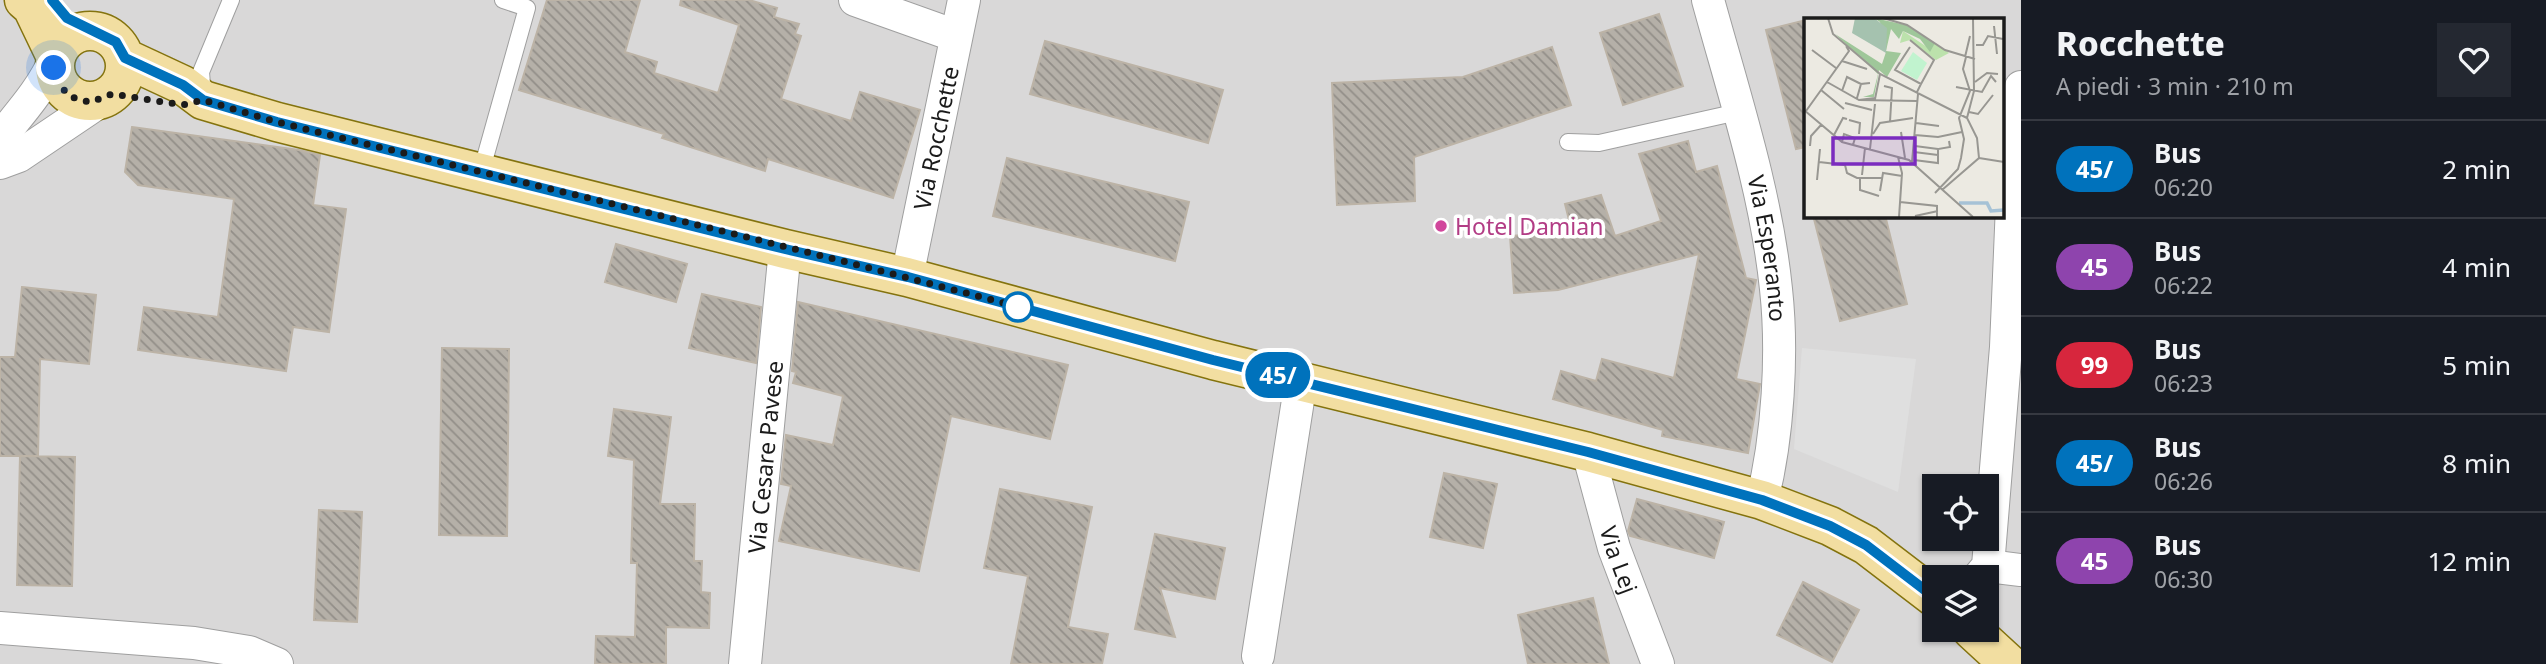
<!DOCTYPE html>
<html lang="it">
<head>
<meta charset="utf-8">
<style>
	body { margin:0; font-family:"Noto Sans",sans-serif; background:#242831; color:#f1f3f6; height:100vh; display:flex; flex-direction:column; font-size:26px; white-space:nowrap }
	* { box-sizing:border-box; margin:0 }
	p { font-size:23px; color:#9ea1a6 }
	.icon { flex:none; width:38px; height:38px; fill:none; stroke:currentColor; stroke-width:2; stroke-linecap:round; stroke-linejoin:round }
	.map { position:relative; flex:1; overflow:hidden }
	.details { display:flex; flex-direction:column; background:#171b24; width:525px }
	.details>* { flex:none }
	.badge { padding:0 14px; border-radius:23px; font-size:24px; line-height:46px }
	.controls { position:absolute; left:1922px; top:474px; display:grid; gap:14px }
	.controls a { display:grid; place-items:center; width:77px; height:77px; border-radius:0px; background:#171b24; box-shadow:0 2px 5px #0004; font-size:35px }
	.you { position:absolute; width:35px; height:35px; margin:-18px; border:5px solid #fff; border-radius:50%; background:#1a73e8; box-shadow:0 0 0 10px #1a73e833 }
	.map>.badge { position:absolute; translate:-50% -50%; box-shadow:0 0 0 4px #fff }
	.round { display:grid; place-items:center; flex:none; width:74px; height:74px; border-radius:0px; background:#242831 }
	.head { display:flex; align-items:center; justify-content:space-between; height:119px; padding:0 35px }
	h1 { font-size:33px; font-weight:800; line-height:52px }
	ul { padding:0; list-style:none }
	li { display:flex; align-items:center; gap:21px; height:98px; padding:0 35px; border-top:2px solid #363941 }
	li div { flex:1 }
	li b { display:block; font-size:26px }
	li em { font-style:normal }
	li .badge { min-width:77px; font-weight:700; text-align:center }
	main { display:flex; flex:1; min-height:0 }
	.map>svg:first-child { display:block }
	.residential { fill:#d9d8d8; fill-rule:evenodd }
	.parking { fill:#dfdfdf }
	.building { fill:url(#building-back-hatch); stroke:#bcb3a6; stroke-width:2 }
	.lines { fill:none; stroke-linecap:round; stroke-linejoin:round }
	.service-casing { stroke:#9f9f9f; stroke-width:18 }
	.minor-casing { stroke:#9f9f9f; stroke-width:34 }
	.primary-casing { stroke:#84730e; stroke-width:41 }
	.service { stroke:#fff; stroke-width:16 }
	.minor { stroke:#fff; stroke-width:32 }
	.primary { stroke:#f2dea1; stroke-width:38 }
	.line-casing { stroke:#fff; stroke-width:16 }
	.line { stroke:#0072bc; stroke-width:10 }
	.walk { stroke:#1b1b1b; stroke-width:7; stroke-dasharray:0 12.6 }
	.hotel-dot { fill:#d1479c; stroke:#fff; stroke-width:2.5 }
	.stop-dot { fill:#fff; stroke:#0072bc; stroke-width:3.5 }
	.labels { text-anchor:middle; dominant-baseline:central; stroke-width:7; stroke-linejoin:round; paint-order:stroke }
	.street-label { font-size:23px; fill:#1b1b1b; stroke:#fff }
	.hotel-label { font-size:23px; fill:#b23c85; stroke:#fff; text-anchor:start }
	.inset-river { fill:none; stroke:#a6c2d6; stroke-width:3.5 }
	.inset-road { fill:none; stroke:#989792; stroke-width:2 }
	.view { fill:#7b2cbf; fill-opacity:0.15; stroke:#7b2cbf; stroke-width:3.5 }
	.inset-edge { fill:none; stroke:#1b1b1b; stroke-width:3.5 }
</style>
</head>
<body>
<main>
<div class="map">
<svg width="2021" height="664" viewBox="0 0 2021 664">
	<defs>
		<pattern id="building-back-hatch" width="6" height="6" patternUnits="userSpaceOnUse" patternTransform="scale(1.75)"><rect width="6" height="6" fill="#b5b0a8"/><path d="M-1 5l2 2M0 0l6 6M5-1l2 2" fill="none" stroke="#928e88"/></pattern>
	</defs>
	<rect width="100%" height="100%" fill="#eceae2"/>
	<path class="residential" d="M0,0H2021V664H0ZM1806,19H2002V215H1806ZM1934,486H1986V539H1934ZM1934,578H1986V630H1934Z"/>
	<path class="parking" d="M1802,348L1916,359L1898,492L1794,449Z"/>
	<path class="building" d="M547,0H640L625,52L657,62L654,73L718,93L739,25L680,5L681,0H749L777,8L774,17L799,24L795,34L801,36L781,99L851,121L860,92L920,110L893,198L768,159L765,171L662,138L664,134L519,90Z
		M1659,14L1683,86L1623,105L1600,33Z
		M1806,20V147L1796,149L1766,30Z
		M1045,41L1223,90L1208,143L1030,94Z
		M1552,47L1571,105L1414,157L1415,201L1337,205L1332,83L1463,77Z
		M132,127L299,150L320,155L313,205L346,209L329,332L293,327L286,371L138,350L144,307L218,317L234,199L138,185L125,172Z
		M1688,141L1696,172L1717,166L1746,278L1756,280L1736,379L1760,384L1748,453L1662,436L1663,430L1553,399L1561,371L1596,381L1602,359L1674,378L1699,254L1558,290L1514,293L1510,236L1572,232L1565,204L1601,195L1615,236L1661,221L1639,154Z
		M1007,158L1189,202L1175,261L993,216Z
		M1813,215H1885L1907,304L1840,321Z
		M616,244L687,264L676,302L605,282Z
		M22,287L96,295L89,364L40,359L38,456H0V357H15Z
		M702,294L761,307L756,363L689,348Z
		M798,302L1068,365L1050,439L951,416L919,571L779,541L791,486L781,484L786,435L833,445L843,396L793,383L796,372L792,371Z
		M442,348L509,349L507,536L439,535Z
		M614,409L671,417L660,504H695L694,561H702L701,592L710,593L709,628L666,627V664H595L596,636L635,637L637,563H631L634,460L608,456Z
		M20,456L75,457L72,586L17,585Z
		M1444,473L1497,484L1483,548L1430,537Z
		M1000,489L1092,507L1068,627L1108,634L1102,664H1011L1028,576L984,568Z
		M1637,499L1724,522L1714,558L1630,536L1628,531Z
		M319,510L362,512L357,622L314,620Z
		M1155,534L1225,548L1215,599L1160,588L1175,637L1135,629Z
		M1803,582L1859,610L1832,662L1777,635Z
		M1593,598L1609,664H1528L1518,615Z"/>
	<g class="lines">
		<defs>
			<path id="service" d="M203,97L201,72L231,0
				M1568,142L1599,143L1738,112
				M481,172L527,8L503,0"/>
			<g id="minor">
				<path d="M855,0L956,36"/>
				<path id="s1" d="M1708,0C1734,95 1766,191 1776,289C1783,353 1778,437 1762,500"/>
				<path d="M0,138C21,112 43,88 56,57"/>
				<path d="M0,163L19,156L102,100"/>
				<path id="s2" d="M907,277L964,0"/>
				<path id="s3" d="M1588,452L1614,548L1658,664"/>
				<path d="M1988,566L2021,570"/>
				<path d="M1978,578L1988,566L2006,347L2012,205L2021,87"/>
				<path d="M0,628L194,643L249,652L277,664"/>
				<path d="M1258,656L1301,381"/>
				<path id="s4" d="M745,664L785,249"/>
			</g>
			<path id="primary" d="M24,0L32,7L56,57
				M55 66a35 35 0 1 1 70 0a35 35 0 1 1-70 0Z
				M125,58L183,85L203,100L277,122L785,249L907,277L1213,360L1588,452L1762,500L1830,526L1866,545L1934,597
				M1972,630L2009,664"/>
		</defs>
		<use href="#service" class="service-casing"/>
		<use href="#minor" class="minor-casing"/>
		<use href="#primary" class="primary-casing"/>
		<use href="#service" class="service"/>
		<use href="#minor" class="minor"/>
		<use href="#primary" class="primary"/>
	</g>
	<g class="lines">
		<defs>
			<path id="line" d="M52,0L67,18L116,42L125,58L183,85L203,100L277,122L785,249L908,277L1213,360L1588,452L1762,500L1830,526L1866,545L1934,597"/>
		</defs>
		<use href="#line" class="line-casing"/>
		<use href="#line" class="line"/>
		<path class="walk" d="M54,68L56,79L62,88L70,96L80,100L91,102L112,94L183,105L203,100L277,122C528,184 780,243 1030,310L1018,307"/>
	</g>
	<circle class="hotel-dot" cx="1441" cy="226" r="7"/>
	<circle class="stop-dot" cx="1018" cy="307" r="14"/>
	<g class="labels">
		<g class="street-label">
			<text stroke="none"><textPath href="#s2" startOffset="142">Via Rocchette</textPath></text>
			<text stroke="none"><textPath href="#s1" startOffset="256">Via Esperanto</textPath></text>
			<text stroke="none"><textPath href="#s4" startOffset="208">Via Cesare Pavese</textPath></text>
			<text stroke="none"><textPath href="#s3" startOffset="112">Via Lej</textPath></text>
		</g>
		<g class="hotel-label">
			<text x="1455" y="226">Hotel Damian</text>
		</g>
	</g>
	<g transform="translate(1804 18)">
		<rect width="200" height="200" fill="#eceae2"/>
		<path d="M99,13L126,31L131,25L145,35L132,42L106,22L96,25Z" fill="#bce2ac"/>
		<path d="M70,0L102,7L131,25L126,34L116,21L99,13L95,21L87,11L82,33L97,35L83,59L75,52L70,79H59L69,76L74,56L31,16L78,46L82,34L76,4Z" fill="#9fc79a"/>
		<path d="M51,0H70L83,10L82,35L48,15Z" fill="#a5c2af"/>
		<path d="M109,34L123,45L113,62L97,53Z" fill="#c1f3cf"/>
		<path class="inset-river" d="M155,185H183L187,193L200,192"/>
		<path class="inset-road" d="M24,0L29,16L76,56L163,100M79,0L103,7L141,32L171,41M190,8L193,36M106,22L130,42L117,66M172,27H179L184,18L199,21M106,29L91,52L117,66L113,74M8,32L32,50M161,39L166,18M38,43L63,51M23,64L55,82L71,80M171,64L183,55L194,56M80,68L88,70L86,104M152,69L178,74L187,58L192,64M17,72L40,91M38,73L43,59L57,66M53,80L57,66L66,65M71,81L76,56M55,82L113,83M41,85L68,92M0,92L38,124L105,142L169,199M2,93L45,33L42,28M165,94L174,96L189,77M45,102L56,105L55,116M112,105L135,108M97,114L101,140M69,116L76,105L109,100M30,117L39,100L43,101M111,117L134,119L158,114M38,124L40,116L51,120L49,127M6,128L7,118L17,107M111,128L134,131M66,131L71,86M110,134L134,137M94,139L98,155L95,199M175,140L200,144M110,142L134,145V131L146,129L145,123M15,144L41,147L43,155L53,160H78M108,144L114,76M58,157L61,130M56,159V172L75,178M13,162L16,131M138,172L175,140L173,120L163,100L170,73L169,0M76,173L79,155L98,158M131,175L154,151L157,140L160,121L155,100L166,73L159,51L162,39M96,184L133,188V199M111,198L134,193"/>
		<path class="view" d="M29,120H111V146H29Z"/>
		<rect width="200" height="200" class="inset-edge"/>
	</g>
</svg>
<div class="controls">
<a><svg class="icon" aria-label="locate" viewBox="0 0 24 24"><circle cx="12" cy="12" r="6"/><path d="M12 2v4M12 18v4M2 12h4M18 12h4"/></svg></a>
<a><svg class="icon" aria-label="layers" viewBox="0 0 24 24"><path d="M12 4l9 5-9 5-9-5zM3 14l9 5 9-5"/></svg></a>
</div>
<div class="you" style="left:54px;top:68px"></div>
<b class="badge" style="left:1278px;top:375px;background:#0072bc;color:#fff">45/</b>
</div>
<section class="details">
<div class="head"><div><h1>Rocchette</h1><p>A piedi · 3 min · 210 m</p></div><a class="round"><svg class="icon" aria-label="heart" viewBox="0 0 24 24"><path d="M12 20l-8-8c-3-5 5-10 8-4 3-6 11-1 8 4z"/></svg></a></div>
<ul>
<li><span class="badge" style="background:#0072bc;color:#fff">45/</span><div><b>Bus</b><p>06:20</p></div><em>2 min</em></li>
<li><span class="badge" style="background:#8e44ad;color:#fff">45</span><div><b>Bus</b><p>06:22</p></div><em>4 min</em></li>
<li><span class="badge" style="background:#d7263d;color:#fff">99</span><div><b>Bus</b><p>06:23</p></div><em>5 min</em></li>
<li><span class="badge" style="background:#0072bc;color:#fff">45/</span><div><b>Bus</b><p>06:26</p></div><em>8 min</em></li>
<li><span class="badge" style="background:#8e44ad;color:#fff">45</span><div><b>Bus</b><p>06:30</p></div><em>12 min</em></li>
</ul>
</section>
</main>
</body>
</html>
